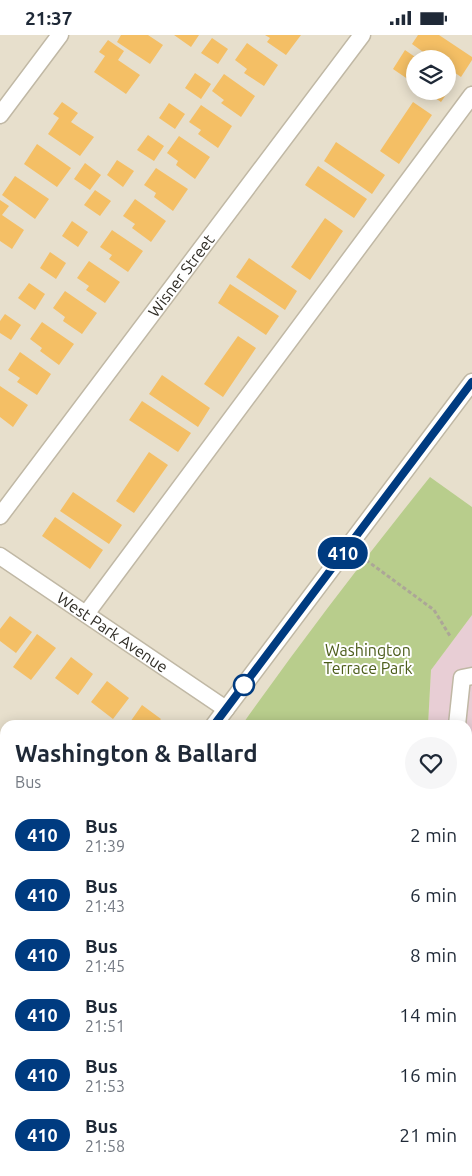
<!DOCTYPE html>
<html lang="en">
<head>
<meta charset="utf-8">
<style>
	body { margin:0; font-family:Ubuntu,sans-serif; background:#f6f6f7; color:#1f2937; height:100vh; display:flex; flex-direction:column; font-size:19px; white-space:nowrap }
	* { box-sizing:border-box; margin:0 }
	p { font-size:16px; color:#747a83 }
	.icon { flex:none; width:28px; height:28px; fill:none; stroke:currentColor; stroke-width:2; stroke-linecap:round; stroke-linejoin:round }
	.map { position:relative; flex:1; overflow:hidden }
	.details { position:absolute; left:0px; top:685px; width:472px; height:456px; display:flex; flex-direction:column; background:#fff; border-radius:15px 15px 0 0; box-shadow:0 2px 12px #0003 }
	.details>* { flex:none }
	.badge { padding:0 10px; border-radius:16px; font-size:18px; line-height:32px }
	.controls { position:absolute; left:406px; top:15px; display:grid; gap:10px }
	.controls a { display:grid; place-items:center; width:50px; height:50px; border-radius:50%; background:#fff; box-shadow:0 2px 12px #0003; font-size:25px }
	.map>.badge { position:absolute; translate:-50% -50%; box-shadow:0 0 0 2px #fff }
	.round { display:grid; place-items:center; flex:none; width:52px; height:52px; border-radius:26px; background:#f6f6f7 }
	.headline { display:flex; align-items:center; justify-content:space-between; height:85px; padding:0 15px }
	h1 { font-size:24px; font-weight:600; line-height:38px }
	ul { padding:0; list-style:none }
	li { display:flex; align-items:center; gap:15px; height:60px; padding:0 15px }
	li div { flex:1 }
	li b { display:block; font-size:19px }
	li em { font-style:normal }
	li .badge { min-width:55px; font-weight:700; text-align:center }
	.status { display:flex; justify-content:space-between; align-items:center; height:35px; padding:0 25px; background:#fff; direction:ltr }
	.status svg { height:14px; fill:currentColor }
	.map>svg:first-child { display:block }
	.commercial { fill:#e8ced5 }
	.green { fill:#b8cd8c }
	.building { fill:#f4bf65 }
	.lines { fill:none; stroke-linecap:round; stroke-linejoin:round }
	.minor-casing { stroke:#c0b8a5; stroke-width:19 }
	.path { stroke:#aca697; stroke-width:3; stroke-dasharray:4 2.5; stroke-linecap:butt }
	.minor { stroke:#fff; stroke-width:16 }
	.line-casing { stroke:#fff; stroke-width:11 }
	.line { stroke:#003b80; stroke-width:8 }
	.stop-dot { fill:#fff; stroke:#003b80; stroke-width:2.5 }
	.labels { text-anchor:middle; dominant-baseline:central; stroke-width:4; stroke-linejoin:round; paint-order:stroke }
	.street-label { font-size:16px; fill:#312e27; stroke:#fff }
	.park-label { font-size:16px; fill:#4c5d1b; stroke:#fff }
</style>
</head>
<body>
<div class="status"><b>21:37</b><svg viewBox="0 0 49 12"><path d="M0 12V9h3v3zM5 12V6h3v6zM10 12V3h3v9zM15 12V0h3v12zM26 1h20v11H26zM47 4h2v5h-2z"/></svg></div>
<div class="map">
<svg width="472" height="1141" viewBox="0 0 472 1141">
	<rect width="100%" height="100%" fill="#e7dfcc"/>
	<path class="commercial" d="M472,580V964L468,961V690H428L431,635Z"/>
	<path class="green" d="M430,442L472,472V580L431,635L428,690H242C302,605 365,523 430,442Z"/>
	<path class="building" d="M121,0H148L163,10L150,29L117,7Z
		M174,0H199L191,12Z
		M265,0H301L286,20L267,7L270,3Z
		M418,0H439L472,22V25L461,42L448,33V24H433L412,9Z
		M212,3L228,14L218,29L201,18Z
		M108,5L124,16L118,25L140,40L126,59L94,37L105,21L99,17Z
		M247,8L278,30L264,51L244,38L247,34L235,25Z
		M405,15L418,24H415V49L393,34Z
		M195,38L211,49L201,64L185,53Z
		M224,39L255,61L241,82L221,68L224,65L212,56Z
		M448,44L454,48L441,67L425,56H448Z
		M62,67L78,78L71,87L94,102L80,121L48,99L59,83L53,79Z
		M413,67L432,80L399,129L380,116Z
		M169,68L185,79L175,94L159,83Z
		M201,70L232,91L218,113L198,99L201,95L189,87Z
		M148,100L164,111L154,126L137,115Z
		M179,101L210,122L195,144L176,130L178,126L167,118Z
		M336,107L385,140L372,159L324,126Z
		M37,109L71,133L57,152L24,129Z
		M117,125L134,136L123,152L107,140Z
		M85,128L101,140L90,155L74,144Z
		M318,131L367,164L354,183L305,150Z
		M156,133L188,154L173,176L154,162L156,158L144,150Z
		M15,141L49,164L35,184L2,160Z
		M95,155L111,166L100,181L84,170Z
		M135,164L166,186L151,207L132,193L135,189L123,181Z
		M0,165L9,171L2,180L24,195L12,214L0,206Z
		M325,183L343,196L310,245L291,232Z
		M72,186L88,197L78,212L62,201Z
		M112,195L143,216L128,237L109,224L112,220L100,212Z
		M50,217L66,228L56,244L40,233Z
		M249,223L297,256L285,275L236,242Z
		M89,226L120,247L105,268L86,255L89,251L77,243Z
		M29,248L45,259L35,275L18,263Z
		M230,249L279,281L266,300L218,268Z
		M65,256L97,278L82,299L63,286L65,282L53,273Z
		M5,279L21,290L11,305L0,298V286Z
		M42,287L74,309L59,330L40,316L42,313L30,304Z
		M238,301L256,313L223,362L204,349Z
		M20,317L51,339L37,360L17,347L20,343L8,335Z
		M162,340L210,373L198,392L149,359Z
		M0,351L28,370L13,392L0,382Z
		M142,366L191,398L178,417L129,385Z
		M149,417L168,430L134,478L116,466Z
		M73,457L122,490L109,509L60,476Z
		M55,482L103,515L90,534L42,501Z
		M10,581L32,597L16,618L0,606V594Z
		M37,599L56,613L31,645L13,632Z
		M71,622L93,639L78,660L55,643Z
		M107,646L129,663L113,684L91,667Z
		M142,670L161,684L156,690H128Z
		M1,734L5,737V765L0,762Z
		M471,771L472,772V944L468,943V791Z
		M468,991L472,994V1019L468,1016Z
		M472,1062V1084L468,1081V1068Z
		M120,1136H145L142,1141H126Z"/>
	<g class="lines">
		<defs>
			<g id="minor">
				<path d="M0,80L60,0"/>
				<path id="s1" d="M0,481L362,0"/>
				<path id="s2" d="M0,521L226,674"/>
				<path d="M86,579L472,60"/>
				<path d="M214,690L472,347"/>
				<path d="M457,690L462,643L472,641"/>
				<path d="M0,814L5,817"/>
				<path d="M0,974L5,967"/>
				<path d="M468,974L472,978"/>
				<path d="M0,1114L5,1117"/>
				<path d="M34,1136L41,1141"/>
				<path d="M467,1136L471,1141"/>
			</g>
		</defs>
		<use href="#minor" class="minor-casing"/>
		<path class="path" d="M366,525L434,575L450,601"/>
		<use href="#minor" class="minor"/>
	</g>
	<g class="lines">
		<defs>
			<path id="line" d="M214,690L472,347"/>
		</defs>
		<use href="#line" class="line-casing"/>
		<use href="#line" class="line"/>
	</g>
	<circle class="stop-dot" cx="244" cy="650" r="10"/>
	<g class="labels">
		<g class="street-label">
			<text stroke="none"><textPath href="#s1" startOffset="301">Wisner Street</textPath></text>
			<text stroke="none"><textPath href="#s2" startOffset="136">West Park Avenue</textPath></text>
		</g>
		<g class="park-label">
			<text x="368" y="615">Washington<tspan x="368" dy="18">Terrace Park</tspan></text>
		</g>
	</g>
</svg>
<div class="controls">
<a><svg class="icon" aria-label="layers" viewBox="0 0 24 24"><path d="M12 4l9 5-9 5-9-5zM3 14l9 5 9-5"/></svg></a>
</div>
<b class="badge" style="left:343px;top:518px;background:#003b80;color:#fff">410</b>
<section class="details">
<div class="headline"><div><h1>Washington &amp; Ballard</h1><p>Bus</p></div><a class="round"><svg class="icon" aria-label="heart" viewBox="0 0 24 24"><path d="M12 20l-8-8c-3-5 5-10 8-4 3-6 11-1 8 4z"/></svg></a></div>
<ul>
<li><span class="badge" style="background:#003b80;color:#fff">410</span><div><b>Bus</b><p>21:39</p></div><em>2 min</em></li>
<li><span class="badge" style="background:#003b80;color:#fff">410</span><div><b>Bus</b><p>21:43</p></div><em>6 min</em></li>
<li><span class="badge" style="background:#003b80;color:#fff">410</span><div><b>Bus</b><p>21:45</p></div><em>8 min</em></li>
<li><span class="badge" style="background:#003b80;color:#fff">410</span><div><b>Bus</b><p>21:51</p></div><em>14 min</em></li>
<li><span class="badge" style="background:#003b80;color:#fff">410</span><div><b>Bus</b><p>21:53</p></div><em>16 min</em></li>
<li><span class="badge" style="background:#003b80;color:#fff">410</span><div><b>Bus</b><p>21:58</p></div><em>21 min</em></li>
</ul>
</section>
</div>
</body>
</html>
